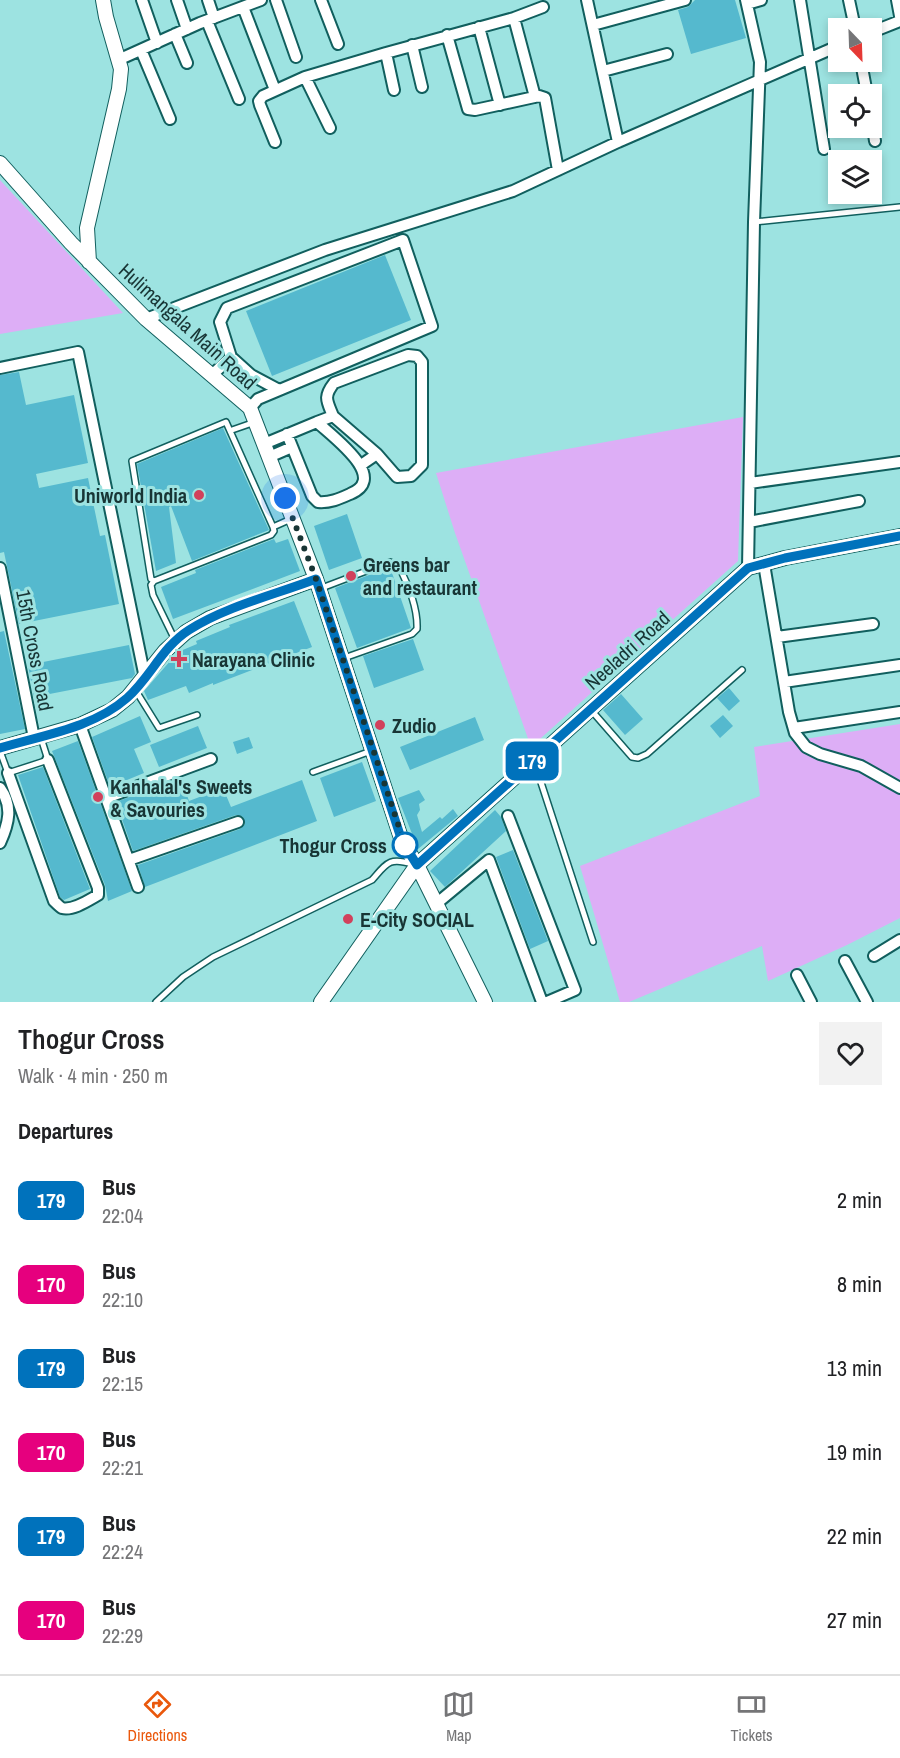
<!DOCTYPE html>
<html lang="en">
<head>
<meta charset="utf-8">
<style>
	body { margin:0; font-family:"Archivo Narrow",sans-serif; background:#f2f2f2; color:#202124; height:100vh; display:flex; flex-direction:column; font-size:22px; white-space:nowrap }
	* { box-sizing:border-box; margin:0 }
	p { font-size:20px; color:#757577 }
	.icon { flex:none; width:33px; height:33px; fill:none; stroke:currentColor; stroke-width:2; stroke-linecap:round; stroke-linejoin:round }
	.map { position:relative; height:1002px; overflow:hidden }
	.drawer { display:flex; flex-direction:column; background:#fff; flex:1 }
	.drawer>* { flex:none }
	.badge { padding:0 12px; border-radius:9px; font-size:21px; line-height:39px }
	.needle { width:39px; rotate:157deg }
	.controls { position:absolute; left:828px; top:18px; display:grid; gap:12px }
	.controls a { display:grid; place-items:center; width:54px; height:54px; border-radius:0px; background:#fff; box-shadow:0 3px 9px #0003; font-size:30px }
	.you { position:absolute; width:30px; height:30px; margin:-15px; border:4px solid #fff; border-radius:50%; background:#1a73e8; box-shadow:0 0 0 9px #1a73e833 }
	.map>.badge { position:absolute; translate:-50% -50%; box-shadow:0 0 0 3px #fff }
	h2 { padding:0 18px; font-size:22px; line-height:54px }
	.round { display:grid; place-items:center; flex:none; width:63px; height:63px; border-radius:0px; background:#f2f2f2 }
	.summary { display:flex; align-items:center; justify-content:space-between; height:102px; padding:0 18px }
	h1 { font-size:28px; font-weight:600; line-height:45px }
	ul { padding:0; list-style:none }
	li { display:flex; align-items:center; gap:18px; height:84px; padding:0 18px }
	li div { flex:1 }
	li b { display:block; font-size:22px }
	li em { font-style:normal }
	li .badge { min-width:66px; font-weight:700; text-align:center }
	.dock { display:flex; justify-content:space-around; align-items:center; height:84px; border-top:2px solid #e0e0e0; background:#fff; font-size:16px; color:#757577 }
	.dock a { display:grid; justify-items:center; gap:3px }
	.dock .active { color:#ea580c }
	.map>svg:first-child { display:block }
	.green { fill:#ddaef6 }
	.building { fill:#55b9ce }
	.lines { fill:none; stroke-linecap:round; stroke-linejoin:round }
	.lane-casing { stroke:#115f5e; stroke-width:8 }
	.street-casing { stroke:#115f5e; stroke-width:14 }
	.secondary-casing { stroke:#115f5e; stroke-width:16 }
	.lane { stroke:#fff; stroke-width:5 }
	.street { stroke:#fff; stroke-width:10 }
	.secondary { stroke:#fff; stroke-width:14 }
	.line-casing { stroke:#fff; stroke-width:14 }
	.line { stroke:#0072bc; stroke-width:9 }
	.walk { stroke:#183535; stroke-width:6; stroke-dasharray:0 10.8 }
	.poi-dot { fill:#d1415c; stroke:#9de3e1; stroke-width:2 }
	.stop-dot { fill:#fff; stroke:#0072bc; stroke-width:3 }
	.labels { text-anchor:middle; dominant-baseline:central; stroke-width:6; stroke-linejoin:round; paint-order:stroke }
	.street-label { font-size:20px; fill:#183535; stroke:#9de3e1 }
	.poi-label { font-size:20px; font-weight:bold; fill:#183535; stroke:#9de3e1; text-anchor:start }
	.stop-label { font-size:20px; font-weight:bold; fill:#183535; stroke:#9de3e1; text-anchor:end }
</style>
</head>
<body>
<div class="map">
<svg width="900" height="1002" viewBox="0 0 900 1002">
	<rect width="100%" height="100%" fill="#9de3e1"/>
	<path class="green" d="M0,180L123,313L0,334Z
		M743,417L738,561L531,747L455,533L436,473Z
		M900,724V918L847,945L768,981L762,946L629,1002H620L580,866L760,796L754,747Z"/>
	<path class="building" d="M695,0H735L746,38L691,54L678,10L688,7Z
		M385,255L411,320L272,376L246,311Z
		M19,372L26,405L74,395L88,463L36,474L39,488L88,478L100,536L105,535L119,604L19,624L4,552L0,553V375Z
		M223,428L269,530L192,561L171,506L169,507L176,563L156,571L137,464Z
		M347,514L362,558L329,570L314,526Z
		M274,539L276,543L288,539L300,571L173,619L161,587L196,573L195,570Z
		M390,567L411,628L357,648L335,588Z
		M294,601L312,647L213,685V683L189,693L186,686L148,700L144,691L178,652L197,644L196,641L230,627L229,625Z
		M4,631L25,729L0,734V632Z
		M413,639L424,670L374,688L363,656Z
		M129,645L135,674L132,678L34,697L28,665Z
		M729,688L740,701L729,711L717,698Z
		M621,694L643,719L625,735L603,710Z
		M723,715L733,726L720,738L710,726Z
		M140,716L151,742L134,749L144,773L110,787L92,737Z
		M475,717L484,740L410,770L400,747Z
		M198,726L207,748L159,767L150,745Z
		M249,737L253,748L237,754L233,742Z
		M78,741L132,891L108,901L105,885L52,751Z
		M362,762L376,801L334,817L320,778Z
		M43,767L90,889L64,900L60,897L18,775Z
		M181,778L189,801L223,788L231,807L302,780L317,821L145,887L138,865L240,829L245,824L243,817L236,815L133,851L116,802Z
		M419,790L425,800L419,804L420,810L417,815L422,832L440,817L442,819L453,809L458,816L418,849L398,798Z
		M495,810L501,817L506,831L445,887L430,871Z
		M513,850L548,941L530,949L496,857Z"/>
	<g class="lines">
		<defs>
			<path id="lane" d="M754,222L900,207
				M232,430L255,422
				M273,527L274,531L271,535L154,581L151,579L132,461L226,422L273,527L291,519
				M154,581L151,585L153,595L175,640
				M319,589L390,562L398,565C408,584 418,607 417,629L412,634L344,658
				M136,691L159,728L197,715
				M591,710L632,757L638,758L647,754L742,670
				M0,751L8,773L48,760L41,738
				M534,761L593,942
				M313,772L371,751
				M156,1002L183,977L213,957L372,880C387,863 389,857 412,864"/>
			<path id="street" d="M142,0L157,43
				M177,0L187,29
				M208,0L214,18
				M276,0L296,57
				M321,0L338,44
				M587,0L618,142
				M746,0L760,62L754,222L748,568
				M800,0L824,149
				M849,0L855,28
				M897,0L900,16
				M747,4L761,0
				M243,7L275,90
				M514,18L535,97
				M207,21L239,99
				M593,25L685,0
				M479,27L500,105
				M872,32L900,21
				M175,34L187,63
				M447,35L468,109L475,110L539,96L545,98L558,170
				M412,45L422,87
				M141,50L170,119
				M118,60L200,23L261,0
				M861,62L867,94
				M603,71L667,54
				M305,77L330,128
				M394,90L386,53L514,18L543,7
				M872,121L875,141
				M275,142L260,105L259,101L263,96L305,77L386,53
				M146,319L325,250L513,191L618,142L838,46
				M231,357L251,375L279,390
				M0,368L78,352L145,678
				M212,375L231,357L220,322L227,308L403,240L432,326L258,399L250,408
				M333,416L377,454
				M317,422L333,416C327,401 323,397 334,383L408,355L417,356L422,362V465L411,476L397,477L377,454L361,465
				M264,444L317,422C333,437 390,478 350,494C339,499 330,503 318,502L312,496L287,434
				M269,457L292,447
				M750,483L900,462
				M749,522L859,501
				M764,564L789,712L795,733L806,747L820,754L861,766L900,788
				M0,568L34,738
				M777,637L873,624
				M784,682L900,665
				M80,725L138,887
				M794,728L900,712
				M8,773L54,901C55,902 60,907 62,908C73,911 89,900 98,895V888L48,760
				M0,788C13,806 9,823 0,843
				M106,798L211,759
				M508,816L575,990L547,1002
				M129,860L238,822
				M436,904L489,860L542,1002
				M874,956L900,940
				M845,961L867,1002
				M797,975L811,1002"/>
			<path id="secondary" d="M0,163L71,243L146,319L250,408L316,579L402,841L417,865L485,1002
				M89,262L87,228L119,89L121,69L106,17L103,0
				M0,748L80,725L112,710L128,697L165,651L186,632L210,618L316,579
				M321,1002L417,865L748,568L785,558L900,536"/>
		</defs>
		<use href="#lane" class="lane-casing"/>
		<use href="#street" class="street-casing"/>
		<use href="#secondary" class="secondary-casing"/>
		<use href="#lane" class="lane"/>
		<use href="#street" class="street"/>
		<use href="#secondary" class="secondary"/>
	</g>
	<g class="lines">
		<defs>
			<path id="line" d="M0,748C43,735 93,728 127,698C150,678 162,647 189,630C227,606 274,595 316,579L402,841L417,865L748,568L785,558L900,536"/>
		</defs>
		<use href="#line" class="line-casing"/>
		<use href="#line" class="line"/>
		<path class="walk" d="M285,498L316,579L405,845"/>
	</g>
	<g class="poi-dot">
		<circle cx="199" cy="495" r="6"/>
		<circle cx="351" cy="576" r="6"/>
		<path d="M176 650h6v6h6v6h-6v6h-6v-6h-6v-6h6z"/>
		<circle cx="380" cy="725" r="6"/>
		<circle cx="98" cy="797" r="6"/>
		<circle cx="348" cy="919" r="6"/>
	</g>
	<circle class="stop-dot" cx="405" cy="845" r="12"/>
	<g class="labels">
		<g class="street-label">
			<text transform="translate(188 326) rotate(42)">Hulimangala Main Road</text>
			<text transform="translate(35 650) rotate(79)">15th Cross Road</text>
			<text transform="translate(627 650) rotate(-42)">Neeladri Road</text>
		</g>
		<g class="poi-label">
			<text x="187" y="495" text-anchor="end">Uniworld India</text>
			<text x="363" y="564">Greens bar<tspan x="363" dy="23">and restaurant</tspan></text>
			<text x="192" y="659">Narayana Clinic</text>
			<text x="392" y="725">Zudio</text>
			<text x="110" y="786">Kanhalal's Sweets<tspan x="110" dy="23">&amp; Savouries</tspan></text>
			<text x="360" y="919">E-City SOCIAL</text>
		</g>
		<g class="stop-label">
			<text x="387" y="845">Thogur Cross</text>
		</g>
	</g>
</svg>
<div class="controls">
<a><svg class="needle" viewBox="-14 -14 28 28"><path d="M0-13l5 13h-10z" fill="#e53935"/><path d="M0 13l5-13h-10z" fill="#757577"/></svg></a>
<a><svg class="icon" aria-label="locate" viewBox="0 0 24 24"><circle cx="12" cy="12" r="6"/><path d="M12 2v4M12 18v4M2 12h4M18 12h4"/></svg></a>
<a><svg class="icon" aria-label="layers" viewBox="0 0 24 24"><path d="M12 4l9 5-9 5-9-5zM3 14l9 5 9-5"/></svg></a>
</div>
<div class="you" style="left:285px;top:498px"></div>
<b class="badge" style="left:532px;top:761px;background:#0072bc;color:#fff">179</b>
</div>
<section class="drawer">
<div class="summary"><div><h1>Thogur Cross</h1><p>Walk · 4 min · 250 m</p></div><a class="round"><svg class="icon" aria-label="heart" viewBox="0 0 24 24"><path d="M12 20l-8-8c-3-5 5-10 8-4 3-6 11-1 8 4z"/></svg></a></div>
<h2>Departures</h2>
<ul>
<li><span class="badge" style="background:#0072bc;color:#fff">179</span><div><b>Bus</b><p>22:04</p></div><em>2 min</em></li>
<li><span class="badge" style="background:#e6007e;color:#fff">170</span><div><b>Bus</b><p>22:10</p></div><em>8 min</em></li>
<li><span class="badge" style="background:#0072bc;color:#fff">179</span><div><b>Bus</b><p>22:15</p></div><em>13 min</em></li>
<li><span class="badge" style="background:#e6007e;color:#fff">170</span><div><b>Bus</b><p>22:21</p></div><em>19 min</em></li>
<li><span class="badge" style="background:#0072bc;color:#fff">179</span><div><b>Bus</b><p>22:24</p></div><em>22 min</em></li>
<li><span class="badge" style="background:#e6007e;color:#fff">170</span><div><b>Bus</b><p>22:29</p></div><em>27 min</em></li>
</ul>
</section>
<nav class="dock">
<a class="active"><svg class="icon" aria-label="directions" viewBox="0 0 24 24"><path d="M12 3l9 9-9 9-9-9zM9 14v-3h6M13 9l2 2-2 2"/></svg>Directions</a>
<a><svg class="icon" aria-label="map" viewBox="0 0 24 24"><path d="M3 6l6-2 6 2 6-2v14l-6 2-6-2-6 2zM9 4v14M15 6v14"/></svg>Map</a>
<a><svg class="icon" aria-label="tickets" viewBox="0 0 24 24"><path d="M3 7h18v10H3zM15 7v10"/></svg>Tickets</a>
</nav>
</body>
</html>
